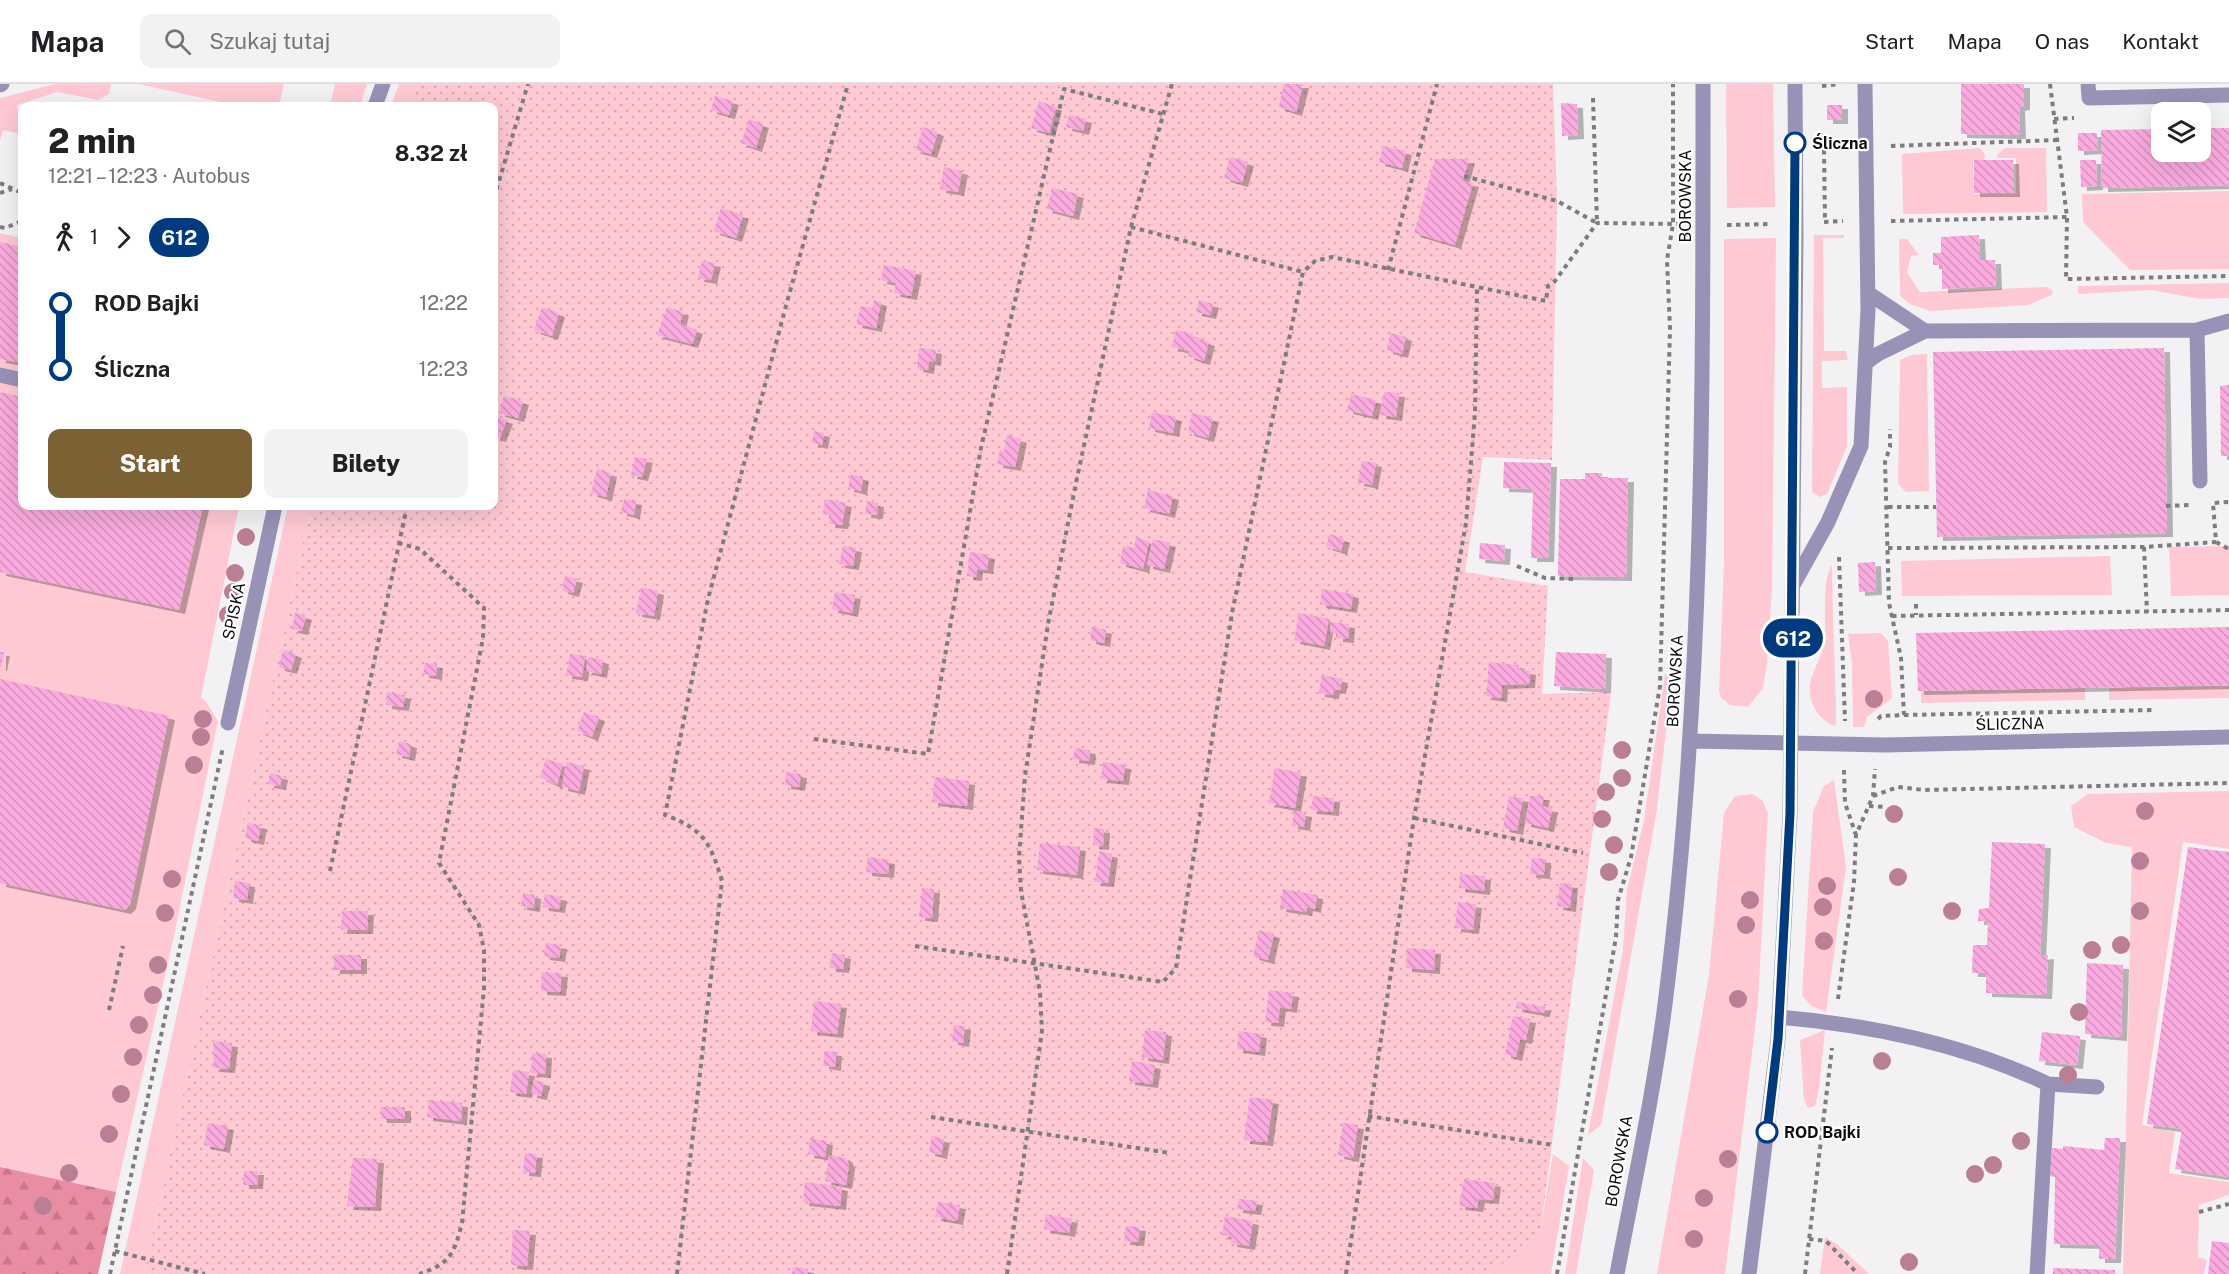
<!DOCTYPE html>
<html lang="pl">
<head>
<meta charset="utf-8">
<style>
	body { margin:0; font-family:"Public Sans",sans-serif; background:#f2f2f2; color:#202124; height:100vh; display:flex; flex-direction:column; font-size:22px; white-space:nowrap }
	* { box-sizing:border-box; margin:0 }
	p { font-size:20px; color:#757577 }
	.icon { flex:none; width:33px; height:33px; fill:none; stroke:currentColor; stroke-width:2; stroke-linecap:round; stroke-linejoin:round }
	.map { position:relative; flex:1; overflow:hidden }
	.panel { position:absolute; left:18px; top:18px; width:480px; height:408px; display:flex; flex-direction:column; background:#fff; border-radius:12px; box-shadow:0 6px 24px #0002 }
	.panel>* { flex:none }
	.badge { padding:0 12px; border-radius:20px; font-size:21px; line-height:39px }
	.fabs { position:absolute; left:2151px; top:18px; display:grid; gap:12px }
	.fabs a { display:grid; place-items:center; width:60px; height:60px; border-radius:12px; background:#fff; box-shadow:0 6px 24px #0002; font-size:30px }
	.map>.badge { position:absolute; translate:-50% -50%; box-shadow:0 0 0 3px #fff }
	.legs { display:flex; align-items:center; gap:9px; height:66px; padding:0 30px; font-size:20px }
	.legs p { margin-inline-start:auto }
	.head { display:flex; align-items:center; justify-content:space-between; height:102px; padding:0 30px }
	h1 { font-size:33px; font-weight:800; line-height:45px }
	.primary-button { display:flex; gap:12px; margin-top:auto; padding:12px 30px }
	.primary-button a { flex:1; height:69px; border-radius:12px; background:#7c6134; color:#fff; font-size:24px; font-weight:800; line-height:69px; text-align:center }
	.primary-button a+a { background:#f2f2f2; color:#202124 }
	ul { padding:0 30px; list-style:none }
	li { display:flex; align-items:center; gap:21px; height:66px; font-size:22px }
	li i { display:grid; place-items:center; width:9px; height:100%; margin:0 8px; background:currentColor }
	li i::after { content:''; width:15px; height:15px; margin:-8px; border:4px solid; border-radius:50%; background:#fff }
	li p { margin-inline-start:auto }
	li:first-child i { background:linear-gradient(#0000 50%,currentColor 0) }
	li:last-child i { background:linear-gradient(currentColor 50%,#0000 0) }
	header { display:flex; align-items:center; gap:36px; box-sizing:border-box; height:84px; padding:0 30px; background:#fff; border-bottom:2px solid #e0e0e0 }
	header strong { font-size:28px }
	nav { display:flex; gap:33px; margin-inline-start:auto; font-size:21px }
	.search { width:420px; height:54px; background:#f2f2f2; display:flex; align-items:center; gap:15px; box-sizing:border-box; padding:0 21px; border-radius:12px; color:#757577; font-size:22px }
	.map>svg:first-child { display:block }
	.green { fill:#fec9d3 }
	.forest { fill:url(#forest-firs) }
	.garden { fill:url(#garden-dots) }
	.building { fill:url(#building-back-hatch); filter:url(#shadow) }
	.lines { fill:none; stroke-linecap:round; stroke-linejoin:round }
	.path { stroke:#7e7c7f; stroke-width:4; stroke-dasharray:4.5 4.5; stroke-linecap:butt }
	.service { stroke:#9893b6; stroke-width:15 }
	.minor { stroke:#9893b6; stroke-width:15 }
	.tertiary { stroke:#9893b6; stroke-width:15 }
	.tree { fill:#bb7f95 }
	.line-1-casing { stroke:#fff; stroke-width:14 }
	.line-1 { stroke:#003b80; stroke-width:9 }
	.stop-1-dot { fill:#fff; stroke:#003b80; stroke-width:3 }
	.labels { text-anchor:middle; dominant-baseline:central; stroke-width:4.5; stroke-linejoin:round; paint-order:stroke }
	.stop-label { font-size:16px; font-weight:bold; fill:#0c0b0d; stroke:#fff; text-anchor:start }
	.street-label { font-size:16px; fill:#0c0b0d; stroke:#fff }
</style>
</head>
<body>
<header>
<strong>Mapa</strong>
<div class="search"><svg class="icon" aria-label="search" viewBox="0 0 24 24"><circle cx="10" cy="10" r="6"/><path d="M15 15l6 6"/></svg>Szukaj tutaj</div>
<nav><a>Start</a><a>Mapa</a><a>O nas</a><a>Kontakt</a></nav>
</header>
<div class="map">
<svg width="2229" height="1190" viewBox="0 0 2229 1190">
	<defs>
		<pattern id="forest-firs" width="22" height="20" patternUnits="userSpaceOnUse" patternTransform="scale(1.5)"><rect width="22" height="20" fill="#e98da2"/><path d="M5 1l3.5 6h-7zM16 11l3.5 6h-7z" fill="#c7788a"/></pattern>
		<pattern id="garden-dots" width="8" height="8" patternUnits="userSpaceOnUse" patternTransform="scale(1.5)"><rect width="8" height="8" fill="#fec9d3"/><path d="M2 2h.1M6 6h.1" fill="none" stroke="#d8abb4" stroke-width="1.8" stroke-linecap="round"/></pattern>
		<pattern id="building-back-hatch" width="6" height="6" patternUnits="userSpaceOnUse" patternTransform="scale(1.5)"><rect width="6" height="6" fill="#faaade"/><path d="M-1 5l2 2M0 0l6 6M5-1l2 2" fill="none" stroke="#d591bd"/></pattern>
		<filter id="shadow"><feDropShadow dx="6" dy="4" stdDeviation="0" flood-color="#0004"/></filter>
	</defs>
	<rect width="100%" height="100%" fill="#f4f1f5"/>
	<path class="green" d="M55,0H111L109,10L98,16L57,8L17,21L18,26L22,27V50L3,46L0,57V14Z
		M138,0H284L279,22H239Z
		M335,0H367L360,22H330Z
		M399,0H418L411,22H391Z
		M1726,0H1773L1775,123L1727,124Z
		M1980,64L1985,71L1984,76H1973L1974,110H2016V74H1997V71L2005,64H2046L2047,128L1903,130L1902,70Z
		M2229,107V185L2130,186L2083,138L2082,110Z
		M0,149L22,154V422H239L201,614L205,616L218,637L174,852L116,1108L0,1083Z
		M1814,151H1844V154H1823L1824,267H1846L1848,276L1822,277V304L1847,303V362L1827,410L1820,413L1812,408Z
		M1776,154L1772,505L1767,580L1763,604L1748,623L1730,621L1721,614L1719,607L1724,479V155Z
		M1899,155H1907L1919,171L1911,172L1907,188L1920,208L2046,203L2053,207L2052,211L2028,221L1930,227L1910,220L1900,212Z
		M2229,199V214L2200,215L2151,206L2078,210V202Z
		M1927,270L1929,407L1906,408L1898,400L1900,276L1911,271Z
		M288,422H311L144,1190H120Z
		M2229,462V511L2171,512L2169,463Z
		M2110,472L2112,511L1902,512L1901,477Z
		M1832,481C1832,535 1836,588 1836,642C1822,638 1813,626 1810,612C1807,592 1821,578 1824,559C1827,539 1821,495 1832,481Z
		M1881,549L1888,557L1892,614L1867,633L1864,643H1853L1852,579L1848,550Z
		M1665,590L1672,594L1657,725L1601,1041L1588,1051L1623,865L1627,806L1644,736Z
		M2229,602V614L2109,616V604Z
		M2085,604V616L1921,619V607Z
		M1834,696L1846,783L1826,928L1811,922L1802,911L1813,728L1824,702Z
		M2229,707V765L2183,758L2142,1041L2175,1048L2169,1089L2229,1098V1111L2199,1121L2198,1173L2207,1176L2204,1190H2123L2132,763L2106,759L2074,743L2071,722L2088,710Z
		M1752,710L1762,716L1768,729L1758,919L1725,1190H1657L1709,891L1724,729L1735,712Z
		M1825,946L1819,1005L1815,1022L1808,1024L1804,1016L1800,956Z
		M1553,1070L1569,1082L1551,1190H1489L1540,1150Z
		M1583,1074L1594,1086L1576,1190H1565Z
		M1825,1153L1838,1161L1869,1190H1820Z"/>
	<path class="forest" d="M0,1083L116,1108L98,1190H0Z"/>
	<path class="garden" d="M418,0H1553L1557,117L1552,376L1483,373L1465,488L1548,502L1542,610L1611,608L1540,1151L1489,1190H144L311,422H494V22H411Z"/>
	<path class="building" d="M1284,0H1303L1296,28L1279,23Z
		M1961,0H2024V22L2019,23L2020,51L1961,50Z
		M715,12L733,17L729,31L711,26Z
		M1039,17L1056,23L1049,49L1031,44Z
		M1561,19L1577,20L1578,51L1562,52Z
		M1827,21H1842V36H1827Z
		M1069,31L1086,35L1083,47L1066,43Z
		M749,35L763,40L756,64L741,59Z
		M923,43L938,48L931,70L916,66Z
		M2200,44H2229V101L2102,104L2101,46L2162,45V68H2200Z
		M2078,49H2097L2098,66L2078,67Z
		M1383,62L1406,67L1402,84L1379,78Z
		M1230,73L1248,78L1242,99L1224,94Z
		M1435,75H1469L1463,97L1473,99L1455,161L1414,149Z
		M1974,76H2013L2014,109H1974Z
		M2080,76H2096L2097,102L2081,103Z
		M944,83L962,87L958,108L940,105Z
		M1052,104L1078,110L1073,132L1047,125Z
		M721,124L743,131L736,154L714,147Z
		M1979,151L1980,176H1995L1996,202L1942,205V181H1933V169H1941V153Z
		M0,158L22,163V279L0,275Z
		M702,177L715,179L711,196L698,194Z
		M884,181L916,187L911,212L894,209L896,199L881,196Z
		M874,216L881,218L876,244L856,240L861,222L872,224Z
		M1199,216L1213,220L1210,231L1196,228Z
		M542,223L559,229L552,252L534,246Z
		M667,223L683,228L680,240L697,246L692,260L657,251Z
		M1176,246L1193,250L1190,262L1193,253L1209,258L1204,277L1188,272L1189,267L1172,263Z
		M1390,249L1406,253L1402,270L1387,266Z
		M919,264L936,266L935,278L929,277L928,286L917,284Z
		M2164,264L2167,449L1937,453L1933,268Z
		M2229,301V372H2221L2220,302Z
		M0,308L22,313V422H203L179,526L0,488Z
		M1384,308L1399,309L1396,333L1380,331Z
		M1351,310L1376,316L1372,332L1347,326Z
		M504,312L523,317L518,334L499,329Z
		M1152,328L1176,333L1173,349L1149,344Z
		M1192,329L1213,334L1208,354L1188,348Z
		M494,332L507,336L500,354L494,352Z
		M814,347L824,349L822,361L812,359Z
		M1007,351L1021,355L1015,383L997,380L1000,366L1004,367Z
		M635,373L647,375L642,393L631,391Z
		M1362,377L1376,379L1372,401L1358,398Z
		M1504,378L1551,379L1548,474H1531L1533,405L1503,404Z
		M597,385L611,389L606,413L591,409Z
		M1585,389H1602V394H1628L1626,493L1558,492L1560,395H1585Z
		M851,390L863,393L861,407L848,404Z
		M1148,406L1173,412L1169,430L1144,424Z
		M624,415L636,417L634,431L621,428Z
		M825,415L846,419L842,441L829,440L831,431L823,430Z
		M867,417L878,419L877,431L865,430Z
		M1330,450L1344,455L1341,467L1326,462Z
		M1136,453L1149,457L1143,485L1120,479L1123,462L1134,464Z
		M1153,455L1170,459L1164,485L1147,481Z
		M1480,459L1505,461L1504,477L1479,475Z
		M843,462L856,464L853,482L839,480Z
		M970,468L989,471L987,486L977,485L976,493L967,492Z
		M1875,478L1876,507L1859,508L1858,479Z
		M565,492L577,495L573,509L562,506Z
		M641,503L658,507L654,532L636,529Z
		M1322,505L1353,510L1351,525L1320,520Z
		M835,508L855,511L852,529L832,525Z
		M295,529L306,532L302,547L292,545Z
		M1299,529L1329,535L1324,562L1294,556Z
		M1331,538L1349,540L1348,555L1337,554V550L1330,549Z
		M1092,543L1106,546L1104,559L1090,556Z
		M2229,543V601L1918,607L1916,549Z
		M283,566L296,570L291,586L279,583Z
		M0,568H4L1,583H0Z
		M1556,568L1606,570L1605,605L1554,602Z
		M570,570L585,572L582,593L566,591Z
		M588,573L603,576L601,590L586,587Z
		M1489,578L1519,581L1518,585L1530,587L1529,600L1502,601L1501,614L1486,612Z
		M425,579L437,580L436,592L423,590Z
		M1322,591L1342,595L1340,606L1334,605L1333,611L1319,609Z
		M0,595L169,632L130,821L125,826L0,799Z
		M387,608L405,611L403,623L386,621Z
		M584,628L599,633L592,653L577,647Z
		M399,657L411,660L409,673L396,670Z
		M1075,664L1090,666L1089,677L1073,675Z
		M546,675L563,680L557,701L540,693Z
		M566,678L584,682L579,707L562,703Z
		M1103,678L1125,681L1123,697L1101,695Z
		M1275,684L1301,689L1295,724L1269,719Z
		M786,688L801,690L799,703L785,701Z
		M270,689L282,692L280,702L268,700Z
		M935,693L969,697L967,722L932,718Z
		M1313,712L1334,714L1333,728L1311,726Z
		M1509,712L1523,714L1517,747L1503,744Z
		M1530,712H1544L1542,722L1552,725L1548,744L1525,739Z
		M1294,727L1306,729L1304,743L1292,741Z
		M248,739L261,741L258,757L245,754Z
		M1094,744L1104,745L1103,762L1093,761Z
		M1992,758L2045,760L2040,872L2048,871L2046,911L1986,909V889H1972L1973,861H1987L1988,837H1978L1979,825L1989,824Z
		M1040,759L1080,763L1077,791L1037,786Z
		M2188,763L2229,768V1093L2175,1085L2182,1045L2147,1040Z
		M1099,767L1112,770L1108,799L1095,798Z
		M868,773L889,776L888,790L866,788Z
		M1532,774L1545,775L1544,791L1530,790Z
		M1460,790L1485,792L1484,807L1459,804Z
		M235,797L249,799L247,816L233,814Z
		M1560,799L1572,800L1570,824L1557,822Z
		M922,804L934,805L932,834L919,833Z
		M1283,805L1317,811L1315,825L1307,823L1306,828L1280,824Z
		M523,809L535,811L534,824L521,822Z
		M545,810L561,813L559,825L543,823Z
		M1458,818L1476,820L1473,846L1455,844Z
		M342,827H368L367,846H341Z
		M1259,846L1274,850L1268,876L1253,872Z
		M546,859L561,861L559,874L544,872Z
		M1407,864L1435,866L1434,886L1406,884Z
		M832,869L845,871L843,885L830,884Z
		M334,871H361V886H334Z
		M2087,879L2123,881L2121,953L2085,950Z
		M542,888L562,889L560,908L541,907Z
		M1269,906L1293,909L1291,925L1280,923L1278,939L1265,938Z
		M814,917L841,920L837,950L811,947Z
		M1517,918L1545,923L1544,929L1516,924Z
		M1513,932L1530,935L1526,956L1520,955L1516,973L1505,970Z
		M954,941L965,942L963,959L952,957Z
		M1145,946L1166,948L1163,976L1142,973Z
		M1239,947L1261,950L1259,968L1237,965Z
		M2042,948L2080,952L2077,981L2039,977Z
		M213,957L232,959L229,985L214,984Z
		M825,967L836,968L835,983L823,981Z
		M532,969L546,970L545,990L531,989Z
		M1132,977L1155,981L1152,1000L1129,997Z
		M513,986L529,988L526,1010L510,1008Z
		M534,996L544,998L541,1012L531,1010Z
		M1250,1013L1273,1016L1267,1058L1244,1056Z
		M429,1016L462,1019L461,1037L427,1033Z
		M380,1023H405V1035H381Z
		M208,1039L228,1042L224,1065L204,1061Z
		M1343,1039L1358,1041L1353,1074L1338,1071Z
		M932,1052L944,1055L941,1071L929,1068Z
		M810,1054L827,1057L825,1073L808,1070Z
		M2105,1054H2120L2115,1175H2099V1161L2054,1160L2055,1093L2050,1092L2052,1064L2063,1065V1062L2104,1066Z
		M525,1069L537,1070L535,1089L523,1088Z
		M829,1071L846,1074L849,1081L846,1101L825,1097Z
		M353,1074L378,1075L375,1123L347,1122Z
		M244,1087H258L257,1101H243Z
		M1464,1095L1495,1099L1493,1116L1479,1115L1477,1124L1459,1122Z
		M805,1098L842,1103L840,1122L803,1118Z
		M1239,1115L1257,1117L1255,1127L1237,1125Z
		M938,1118L960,1121L957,1137L935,1133Z
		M1046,1130L1072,1135L1069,1149L1044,1145Z
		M1225,1132L1253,1137L1249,1162L1231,1159L1232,1153L1222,1151Z
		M1126,1142L1140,1143L1138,1158L1124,1157Z
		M513,1146L530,1147L527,1182L511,1181Z
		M2212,1157L2229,1159V1190H2208Z
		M793,1183L808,1185L807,1190H792Z
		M2053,1184L2115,1186V1190H2053Z"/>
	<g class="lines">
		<path class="path" d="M2050,0L2067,133L2066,195L2229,192
			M1822,2L1840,0
			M1593,14L1597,139
			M2054,35L2074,34
			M1891,62L2058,56
			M1824,66L1825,138
			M1464,92L1557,117L1597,139
			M0,99L22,109
			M0,109L12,105
			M494,114L528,0
			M1891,137L2067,133
			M1824,138L1843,137
			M1727,141L1771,140
			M0,143L5,144L22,137
			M1131,143L1303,188
			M1388,186L1437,0
			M2166,422L2189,421
			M1888,423H1936
			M2216,458L2229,465
			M398,459L420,465L484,524L483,554L439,779L479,841L484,866V904L462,1139C454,1170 450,1180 419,1190
			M2144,463L2147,528
			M1888,464L2144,463L2216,458L2213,419L2229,418
			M1839,473L1845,637
			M1517,482L1545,494L1576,495
			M1916,520V531
			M1892,532L2229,526
			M1904,631L2156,626
			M1878,635L1881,632L1904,631L1901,574L1889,519L1885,378L1890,363V345
			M814,655L928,670L981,364L1064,5L1163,30
			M1844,686L1845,719L1856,751
			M1873,712L1898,703L1924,706L2229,699
			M1869,722L1885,723
			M1414,734L1583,769
			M330,787L407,422
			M915,862L1163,898L1176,884L1232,529L1303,188L1315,177L1332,173L1477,203
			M1838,915L1854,798L1856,751L1873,712L1875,685
			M109,926L123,862
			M1368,1032L1553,1061
			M931,1033L1170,1069
			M2199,1128L2229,1120
			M1809,1155L1826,1157L1858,1190
			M115,1167L205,1190
			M110,1190L223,663
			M677,1190L722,797C711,760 704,745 665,731L708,515L787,218L848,0
			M1007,1190L1042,947L1040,908L1021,807L1019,773L1025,692L1048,540L1077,394L1131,143L1172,0
			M1346,1190L1414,734L1466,439L1475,329L1477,203L1546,217L1548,202L1555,197L1597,139L1678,140
			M1557,1190L1616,853L1618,816L1631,773L1660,602L1670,245L1667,176L1673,140V0
			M1805,1190L1832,964"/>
		<path class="service" d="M2088,0L2089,14L2229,11
			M1868,209L1925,247L2197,246L2229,237
			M2197,246L2200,397
			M1867,278L1878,270L1925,247
			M0,291L22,296
			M1793,501L1828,438L1861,362L1868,226L1865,0
			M1779,933C1871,941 1964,960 2048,1000L2037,1190
			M2048,1000L2097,1003"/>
		<path class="minor" d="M0,1L2,0
			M375,22L383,0
			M228,639L275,422
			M1791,659L1885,661L2229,653"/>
		<path class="tertiary" d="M1690,657L1791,659
			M1617,1190C1634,1099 1655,1004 1666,912C1704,609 1703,304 1703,0
			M1749,1190L1778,955L1790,729L1796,153L1795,0"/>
	</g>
	<g class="tree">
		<circle cx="246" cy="453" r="9"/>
		<circle cx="235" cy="489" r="9"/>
		<circle cx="233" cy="508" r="9"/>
		<circle cx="228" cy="531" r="9"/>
		<circle cx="1874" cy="615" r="9"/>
		<circle cx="203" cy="635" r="9"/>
		<circle cx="201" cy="653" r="9"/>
		<circle cx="1622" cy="666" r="9"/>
		<circle cx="194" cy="681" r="9"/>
		<circle cx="1622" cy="694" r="9"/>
		<circle cx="1606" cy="708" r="9"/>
		<circle cx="2145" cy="727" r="9"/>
		<circle cx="1894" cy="730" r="9"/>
		<circle cx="1602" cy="735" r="9"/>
		<circle cx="1614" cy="761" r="9"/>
		<circle cx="2140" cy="777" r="9"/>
		<circle cx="1609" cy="788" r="9"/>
		<circle cx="1898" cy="793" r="9"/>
		<circle cx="172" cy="795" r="9"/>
		<circle cx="1827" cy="802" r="9"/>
		<circle cx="1750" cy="816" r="9"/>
		<circle cx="1823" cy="823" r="9"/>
		<circle cx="1952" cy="827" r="9"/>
		<circle cx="2140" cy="827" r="9"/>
		<circle cx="165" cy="829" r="9"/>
		<circle cx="1746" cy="841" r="9"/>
		<circle cx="1824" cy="857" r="9"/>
		<circle cx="2121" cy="861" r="9"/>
		<circle cx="2092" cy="866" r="9"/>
		<circle cx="158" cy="881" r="9"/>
		<circle cx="153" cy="911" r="9"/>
		<circle cx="1738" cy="915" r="9"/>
		<circle cx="2079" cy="928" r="9"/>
		<circle cx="139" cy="941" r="9"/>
		<circle cx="133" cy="973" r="9"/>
		<circle cx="1882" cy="977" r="9"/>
		<circle cx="2068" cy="991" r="9"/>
		<circle cx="121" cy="1010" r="9"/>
		<circle cx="109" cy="1050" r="9"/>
		<circle cx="2021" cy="1057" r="9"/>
		<circle cx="1728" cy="1075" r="9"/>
		<circle cx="1993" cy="1081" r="9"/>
		<circle cx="69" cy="1089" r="9"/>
		<circle cx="1975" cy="1090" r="9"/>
		<circle cx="1704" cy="1114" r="9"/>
		<circle cx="43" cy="1122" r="9"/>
		<circle cx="1694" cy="1155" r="9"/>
		<circle cx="1909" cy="1178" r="9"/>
	</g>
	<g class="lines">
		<defs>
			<path id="line-1" d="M1767,1048L1778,955L1790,729L1795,59"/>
		</defs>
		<use href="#line-1" class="line-1-casing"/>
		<use href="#line-1" class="line-1"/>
	</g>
	<g class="stop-1-dot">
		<circle cx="1795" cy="59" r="10"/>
		<circle cx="1767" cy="1048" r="10"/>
	</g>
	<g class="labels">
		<g class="stop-label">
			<text x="1812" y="59">Śliczna</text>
			<text x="1784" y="1048">ROD Bajki</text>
		</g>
		<g class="street-label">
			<text transform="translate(1685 112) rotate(-90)">BOROWSKA</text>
			<text transform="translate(234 527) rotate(-78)">SPISKA</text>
			<text transform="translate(1675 597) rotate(-87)">BOROWSKA</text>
			<text transform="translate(2010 640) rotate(-1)">ŚLICZNA</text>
			<text transform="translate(1619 1077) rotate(-80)">BOROWSKA</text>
		</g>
	</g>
</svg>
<div class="fabs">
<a><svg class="icon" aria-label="layers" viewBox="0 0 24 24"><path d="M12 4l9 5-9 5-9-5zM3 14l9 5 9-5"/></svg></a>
</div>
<b class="badge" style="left:1793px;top:554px;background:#003b80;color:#fff">612</b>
<section class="panel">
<div class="head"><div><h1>2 min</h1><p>12:21 – 12:23 · Autobus</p></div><b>8.32 zł</b></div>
<div class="legs"><svg class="icon" aria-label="walk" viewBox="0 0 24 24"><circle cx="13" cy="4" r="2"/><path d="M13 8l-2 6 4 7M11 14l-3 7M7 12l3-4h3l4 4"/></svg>1<svg class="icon" aria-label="forward" viewBox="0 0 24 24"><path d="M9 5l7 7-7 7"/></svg><b class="badge" style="background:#003b80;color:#fff">612</b></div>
<ul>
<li><i style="color:#003b80"></i><b>ROD Bajki</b><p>12:22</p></li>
<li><i style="color:#003b80"></i><b>Śliczna</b><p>12:23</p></li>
</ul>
<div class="primary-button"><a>Start</a><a>Bilety</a></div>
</section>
</div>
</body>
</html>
